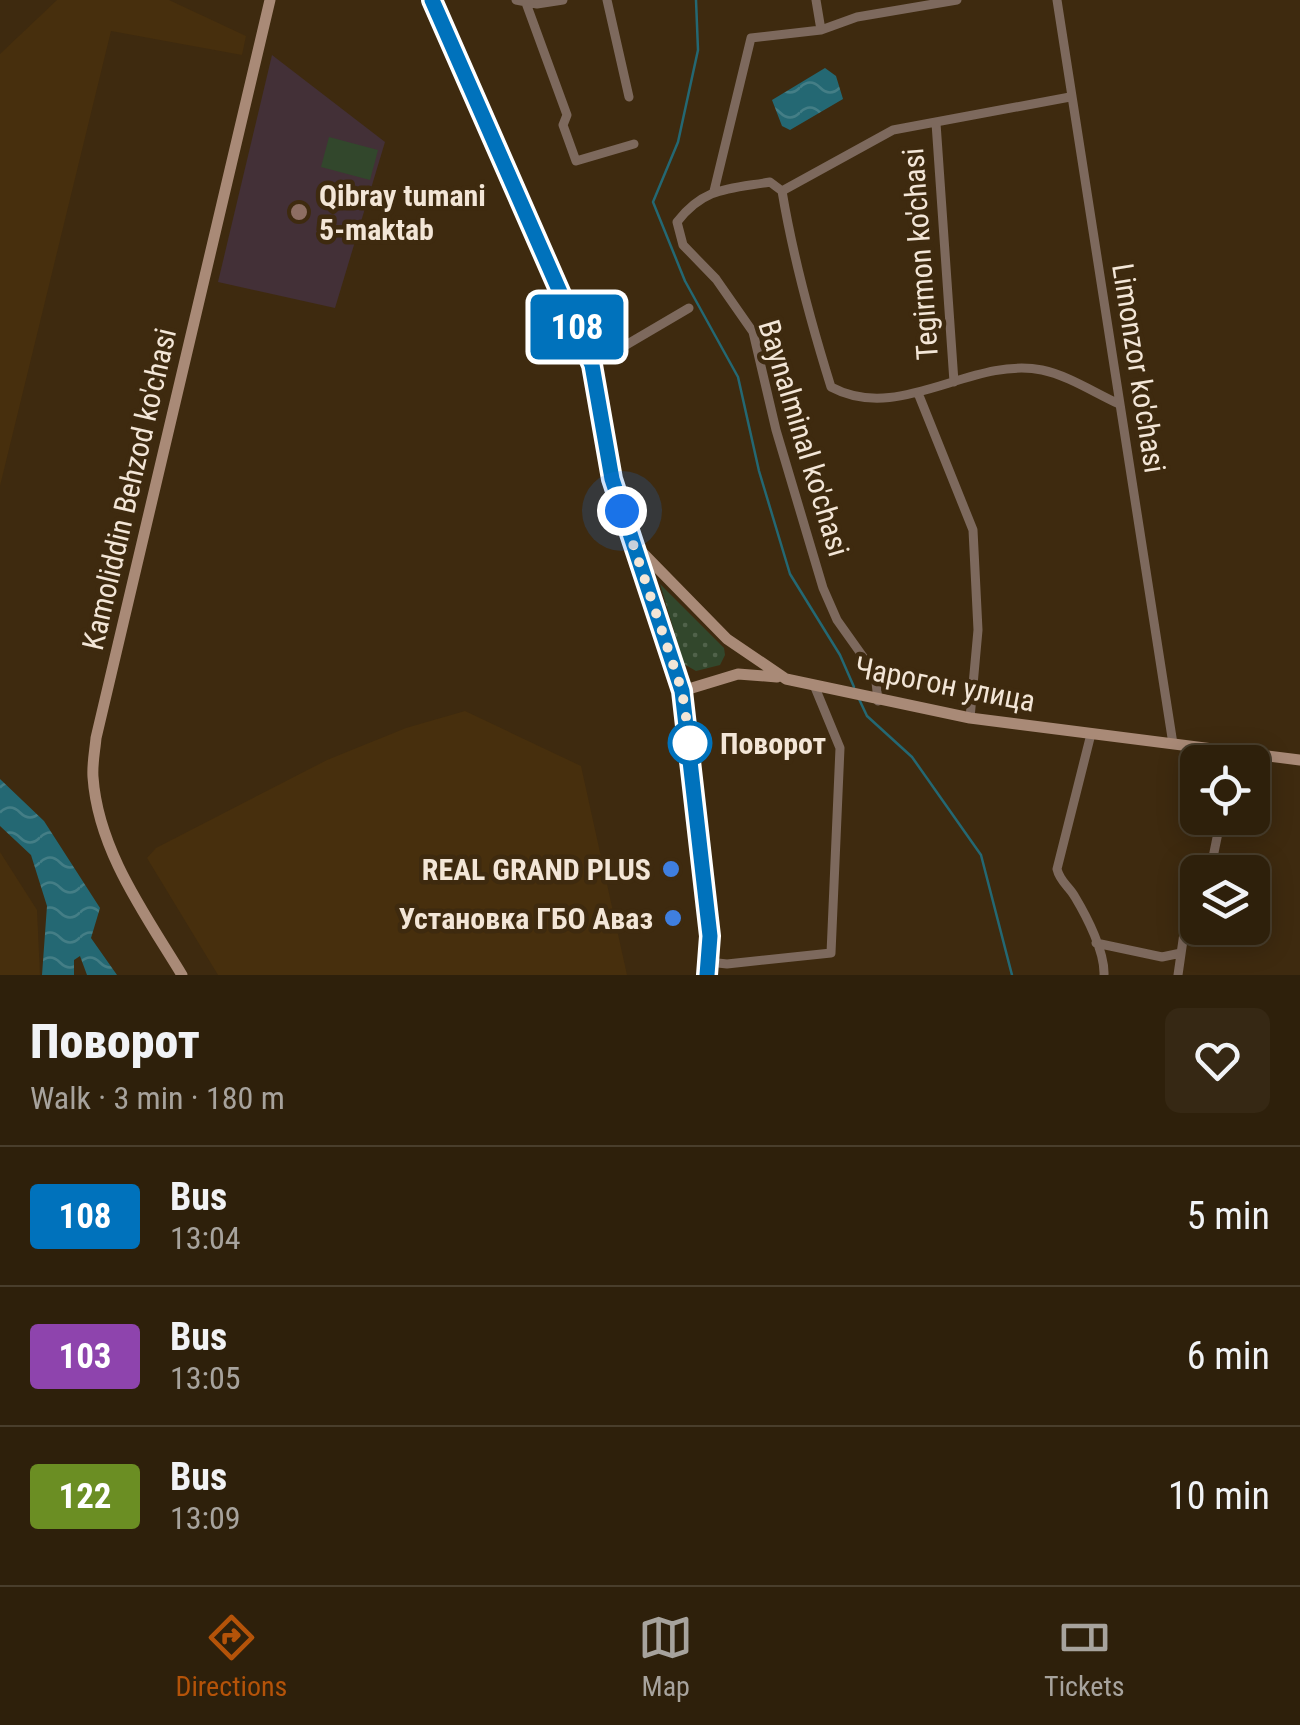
<!DOCTYPE html>
<html lang="en">
<head>
<meta charset="utf-8">
<style>
	body { margin:0; font-family:"Roboto Condensed",sans-serif; background:#362814; color:#f1f3f6; height:100vh; display:flex; flex-direction:column; font-size:38px; white-space:nowrap }
	* { box-sizing:border-box; margin:0 }
	p { font-size:32px; color:#a7a39d }
	.icon { flex:none; width:55px; height:55px; fill:none; stroke:currentColor; stroke-width:2; stroke-linecap:round; stroke-linejoin:round }
	.map { position:relative; height:975px; overflow:hidden }
	.sheet { display:flex; flex-direction:column; background:#2e200b; flex:1 }
	.sheet>* { flex:none }
	.badge { padding:0 20px; border-radius:8px; font-size:35px; line-height:65px }
	.buttons { position:absolute; left:1180px; top:745px; display:grid; gap:20px }
	.buttons a { display:grid; place-items:center; width:90px; height:90px; border-radius:15px; background:#2e200b; box-shadow:0 5px 25px #0003,0 0 0 2px #493e2c; font-size:50px }
	.you { position:absolute; width:50px; height:50px; margin:-25px; border:8px solid #fff; border-radius:50%; background:#1a73e8; box-shadow:0 0 0 15px #1a73e833 }
	.map>.badge { position:absolute; translate:-50% -50%; box-shadow:0 0 0 5px #fff }
	.round { display:grid; place-items:center; flex:none; width:105px; height:105px; border-radius:15px; background:#362814 }
	.head { display:flex; align-items:center; justify-content:space-between; height:170px; padding:0 30px }
	h1 { font-size:48px; font-weight:800; line-height:75px }
	ul { padding:0; list-style:none }
	li { display:flex; align-items:center; gap:30px; height:140px; padding:0 30px; border-top:2px solid #493e2c }
	li div { flex:1 }
	li b { display:block; font-size:38px }
	li em { font-style:normal }
	li .badge { min-width:110px; font-weight:700; text-align:center }
	.menu { display:flex; justify-content:space-around; align-items:center; height:140px; border-top:2px solid #493e2c; background:#2e200b; font-size:28px; color:#a7a39d }
	.menu a { display:grid; justify-items:center; gap:5px }
	.menu .on { color:#b45309 }
	.map>svg:first-child { display:block }
	.built { fill:#472f0d }
	.education { fill:#433037 }
	.grass { fill:url(#grass-dots) }
	.garden { fill:#32472c }
	.water { fill:url(#water-waves) }
	.lines { fill:none; stroke-linecap:round; stroke-linejoin:round }
	.stream { stroke:#246873; stroke-width:2.5 }
	.minor { stroke:#7d695d; stroke-width:9 }
	.secondary { stroke:#a98a77; stroke-width:11 }
	.line-casing { stroke:#fff; stroke-width:22 }
	.line { stroke:#0072bc; stroke-width:15 }
	.walk { stroke:#f3e6d7; stroke-width:10; stroke-dasharray:0 18 }
	.education-dot { fill:#8d6e63; stroke:#3e2a0f; stroke-width:4 }
	.stop-dot { fill:#fff; stroke:#0072bc; stroke-width:5 }
	.shop-dot { fill:#3f7fe0; stroke:#3e2a0f; stroke-width:4 }
	.labels { text-anchor:middle; dominant-baseline:central; stroke-width:9; stroke-linejoin:round; paint-order:stroke }
	.poi-label { font-size:30px; font-weight:bold; fill:#f3e6d7; stroke:#3e2a0f; text-anchor:end }
	.street-label { font-size:30px; fill:#f3e6d7; stroke:#3e2a0f }
	.stop-label { font-size:30px; font-weight:bold; fill:#f3e6d7; stroke:#3e2a0f; text-anchor:start }
</style>
</head>
<body>
<div class="map">
<svg width="1300" height="975" viewBox="0 0 1300 975">
	<defs>
		<pattern id="grass-dots" width="8" height="8" patternUnits="userSpaceOnUse" patternTransform="scale(2.5)"><rect width="8" height="8" fill="#32472c"/><path d="M2 2h.1M6 6h.1" fill="none" stroke="#50624a" stroke-width="1.8" stroke-linecap="round"/></pattern>
		<pattern id="water-waves" width="16" height="10" patternUnits="userSpaceOnUse" patternTransform="scale(2.5)"><rect width="16" height="10" fill="#246873"/><path d="M0 5q4-4 8 0t8 0" fill="none" stroke="#447e86"/></pattern>
	</defs>
	<rect width="100%" height="100%" fill="#3e2a0f"/>
	<path class="built" d="M57,0H169L246,36L242,55L111,31L0,486V54Z
		M465,711L581,766L627,975H218L147,858L156,848L327,760L406,728Z
		M0,852L37,910L40,975H0Z"/>
	<path class="education" d="M272,55L385,142L335,308L218,282Z"/>
	<path class="grass" d="M660,584L724,648L725,655L720,665L696,671L684,664Z"/>
	<path class="garden" d="M329,137L378,150L370,180L321,167Z"/>
	<path class="water" d="M825,68L836,76L843,99L790,130L782,126L772,100Z
		M0,779L44,821L100,908L91,938L117,975H87L80,956L74,960V975H42L47,906L31,855L0,826Z"/>
	<g class="lines">
		<path class="stream" d="M696,0L698,50L678,142L653,202L685,281L738,377L759,471L790,574L840,655L854,687
			M859,699L867,716L912,757L981,855L1012,975"/>
		<path class="minor" d="M516,0L537,4L563,0
			M607,0L629,97
			M816,0L821,30
			M1057,0L1173,744
			M526,3L567,115L563,125L576,161L634,144
			M936,123L954,382
			M714,191L751,38L821,30L857,17L957,0
			M782,191L893,130L1070,97
			M592,365L689,308
			M918,393L973,530L978,630L970,718
			M878,701L876,682L864,658L837,620L823,588L776,430L753,332L716,279L683,245L677,222C704,187 729,189 770,182L782,191C793,257 811,323 831,387C900,424 971,356 1042,370C1067,375 1095,393 1119,404
			M1091,734L1057,869C1060,882 1069,886 1075,897C1087,917 1105,952 1104,975
			M1210,872L1221,818
			M1096,943L1162,957L1181,953
			M709,962L727,964L831,953L840,748L814,685
			M1178,975L1184,933L1198,925"/>
		<path class="secondary" d="M432,0L592,365L612,479L682,691L710,935L707,975
			M636,546L727,639L786,679L970,718L1300,760
			M682,691L738,674L777,677
			M182,975C145,914 98,850 93,777C92,764 95,750 96,738L270,0"/>
	</g>
	<g class="lines">
		<defs>
			<path id="line" d="M432,0L592,365L612,479L682,691L710,936L707,975"/>
		</defs>
		<use href="#line" class="line-casing"/>
		<use href="#line" class="line"/>
		<path class="walk" d="M622,511L682,691L690,743"/>
	</g>
	<circle class="education-dot" cx="299" cy="212" r="10"/>
	<circle class="stop-dot" cx="690" cy="743" r="20"/>
	<g class="shop-dot">
		<circle cx="671" cy="869" r="10"/>
		<circle cx="673" cy="918" r="10"/>
	</g>
	<g class="labels">
		<g class="poi-label">
			<text x="319" y="195" text-anchor="start">Qibray tumani<tspan x="319" dy="34">5-maktab</tspan></text>
			<text x="651" y="869">REAL GRAND PLUS</text>
			<text x="653" y="918">Установка ГБО Аваз</text>
		</g>
		<g class="street-label">
			<text transform="translate(920 254) rotate(-94)">Tegirmon ko'chasi</text>
			<text transform="translate(1139 368) rotate(81)">Limonzor ko'chasi</text>
			<text transform="translate(804 438) rotate(73)">Baynalminal ko'chasi</text>
			<text transform="translate(129 489) rotate(-77)">Kamoliddin Behzod ko'chasi</text>
			<text transform="translate(945 684) rotate(11)">Чарогон улица</text>
		</g>
		<g class="stop-label">
			<text x="720" y="743">Поворот</text>
		</g>
	</g>
</svg>
<div class="buttons">
<a><svg class="icon" aria-label="locate" viewBox="0 0 24 24"><circle cx="12" cy="12" r="6"/><path d="M12 2v4M12 18v4M2 12h4M18 12h4"/></svg></a>
<a><svg class="icon" aria-label="layers" viewBox="0 0 24 24"><path d="M12 4l9 5-9 5-9-5zM3 14l9 5 9-5"/></svg></a>
</div>
<div class="you" style="left:622px;top:511px"></div>
<b class="badge" style="left:577px;top:327px;background:#0072bc;color:#fff">108</b>
</div>
<section class="sheet">
<div class="head"><div><h1>Поворот</h1><p>Walk · 3 min · 180 m</p></div><a class="round"><svg class="icon" aria-label="heart" viewBox="0 0 24 24"><path d="M12 20l-8-8c-3-5 5-10 8-4 3-6 11-1 8 4z"/></svg></a></div>
<ul>
<li><span class="badge" style="background:#0072bc;color:#fff">108</span><div><b>Bus</b><p>13:04</p></div><em>5 min</em></li>
<li><span class="badge" style="background:#8e44ad;color:#fff">103</span><div><b>Bus</b><p>13:05</p></div><em>6 min</em></li>
<li><span class="badge" style="background:#6b8e23;color:#fff">122</span><div><b>Bus</b><p>13:09</p></div><em>10 min</em></li>
</ul>
</section>
<nav class="menu">
<a class="on"><svg class="icon" aria-label="directions" viewBox="0 0 24 24"><path d="M12 3l9 9-9 9-9-9zM9 14v-3h6M13 9l2 2-2 2"/></svg>Directions</a>
<a><svg class="icon" aria-label="map" viewBox="0 0 24 24"><path d="M3 6l6-2 6 2 6-2v14l-6 2-6-2-6 2zM9 4v14M15 6v14"/></svg>Map</a>
<a><svg class="icon" aria-label="tickets" viewBox="0 0 24 24"><path d="M3 7h18v10H3zM15 7v10"/></svg>Tickets</a>
</nav>
</body>
</html>
